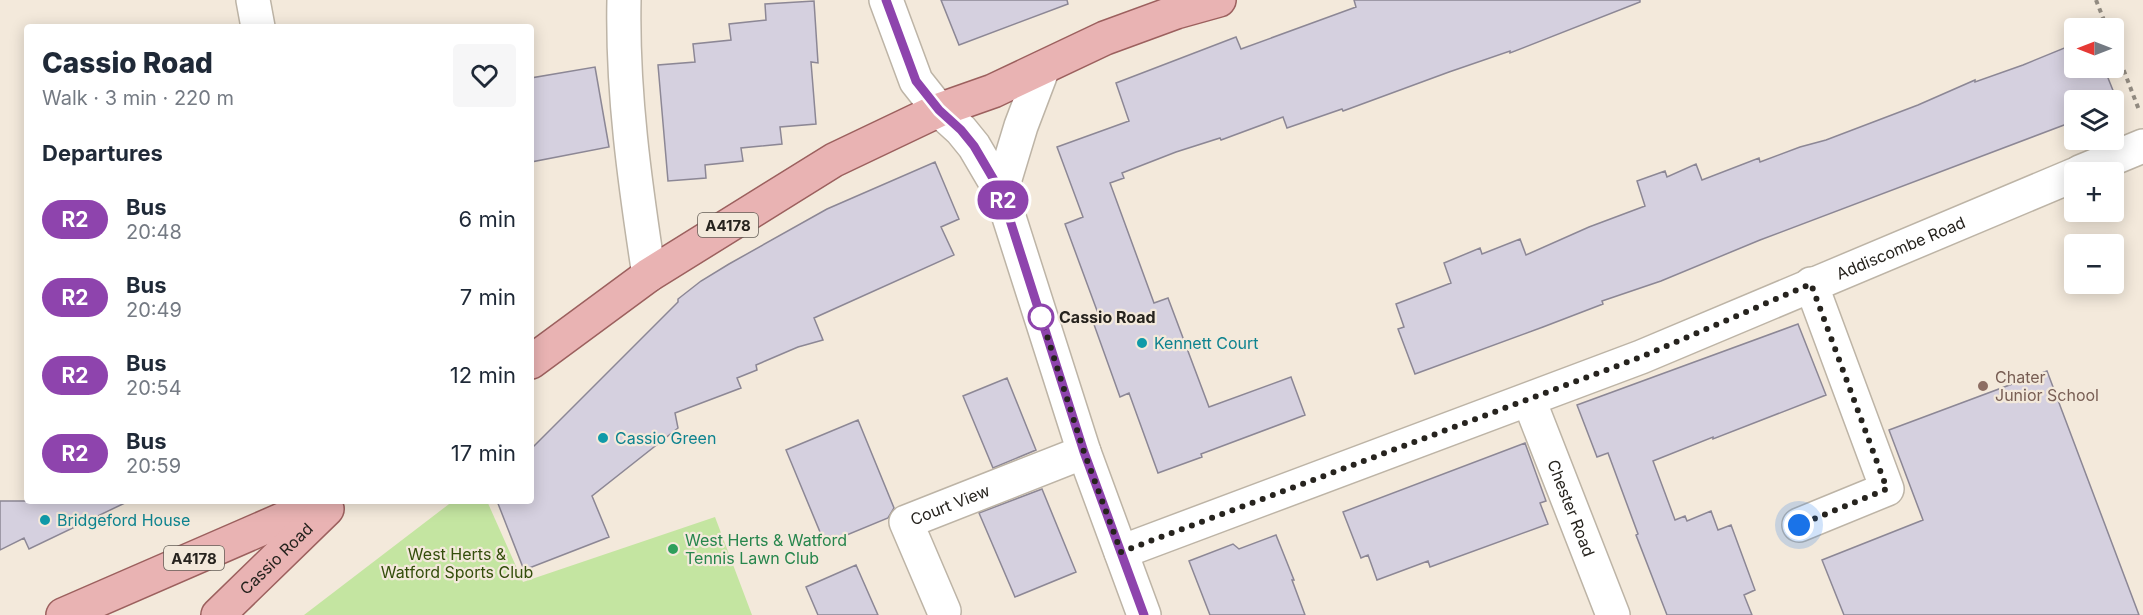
<!DOCTYPE html>
<html lang="en">
<head>
<meta charset="utf-8">
<style>
	body { margin:0; font-family:Inter,sans-serif; background:#f6f6f7; color:#1f2937; height:100vh; display:flex; flex-direction:column; font-size:22px; white-space:nowrap }
	* { box-sizing:border-box; margin:0 }
	p { font-size:20px; color:#747a83 }
	.icon { flex:none; width:33px; height:33px; fill:none; stroke:currentColor; stroke-width:2; stroke-linecap:round; stroke-linejoin:round }
	.map { position:relative; flex:1; overflow:hidden }
	.drawer { position:absolute; left:24px; top:24px; width:510px; height:480px; display:flex; flex-direction:column; background:#fff; border-radius:6px; box-shadow:0 3px 15px #0003 }
	.drawer>* { flex:none }
	.badge { padding:0 12px; border-radius:20px; font-size:21px; line-height:39px }
	.needle { width:39px; rotate:270deg }
	.controls { position:absolute; left:2064px; top:18px; display:grid; gap:12px }
	.controls a { display:grid; place-items:center; width:60px; height:60px; border-radius:6px; background:#fff; box-shadow:0 3px 15px #0003; font-size:30px }
	.you { position:absolute; width:30px; height:30px; margin:-15px; border:4px solid #fff; border-radius:50%; background:#1a73e8; box-shadow:0 0 0 9px #1a73e833 }
	.map>.badge { position:absolute; translate:-50% -50%; box-shadow:0 0 0 3px #fff }
	h2 { padding:0 18px; font-size:22px; line-height:54px }
	.round { display:grid; place-items:center; flex:none; width:63px; height:63px; border-radius:6px; background:#f6f6f7 }
	.head { display:flex; align-items:center; justify-content:space-between; height:102px; padding:0 18px }
	h1 { font-size:28px; font-weight:800; line-height:45px }
	ul { padding:0; list-style:none }
	li { display:flex; align-items:center; gap:18px; height:78px; padding:0 18px }
	li div { flex:1 }
	li b { display:block; font-size:22px }
	li em { font-style:normal }
	li .badge { min-width:66px; font-weight:700; text-align:center }
	.map>svg:first-child { display:block }
	.green { fill:#c4e5a1 }
	.building { fill:#d5d0df; stroke:#8c8795; stroke-width:1.5 }
	.lines { fill:none; stroke-linecap:round; stroke-linejoin:round }
	.minor-casing { stroke:#bdb4a6; stroke-width:36 }
	.major-casing { stroke:#9c605e; stroke-width:36 }
	.path { stroke:#928b81; stroke-width:4; stroke-dasharray:4.5 4.5; stroke-linecap:butt }
	.minor { stroke:#fff; stroke-width:33 }
	.major { stroke:#e9b3b3; stroke-width:33 }
	.line-casing { stroke:#fff; stroke-width:14 }
	.line { stroke:#8e44ad; stroke-width:9 }
	.walk { stroke:#26231e; stroke-width:6; stroke-dasharray:0 10.8 }
	.stop-dot { fill:#fff; stroke:#8e44ad; stroke-width:3 }
	.culture-dot { fill:#0f9aa8; stroke:#f3e9db; stroke-width:2 }
	.education-dot { fill:#8d6e63; stroke:#f3e9db; stroke-width:2 }
	.leisure-dot { fill:#2e9e5b; stroke:#f3e9db; stroke-width:2 }
	.labels { text-anchor:middle; dominant-baseline:central; stroke-width:4.5; stroke-linejoin:round; paint-order:stroke }
	.shield { fill:#f3e9db; stroke:#645e57; stroke-width:1.5 }
	.shield-label { font-size:15px; font-weight:bold; fill:#26231e }
	.street-label { font-size:16px; fill:#26231e; stroke:#f3e9db }
	.stop-label { font-size:16px; font-weight:bold; fill:#26231e; stroke:#f3e9db; text-anchor:start }
	.culture-label { font-size:16px; fill:#0d838f; stroke:#f3e9db; text-anchor:start }
	.education-label { font-size:16px; fill:#785e54; stroke:#f3e9db; text-anchor:start }
	.leisure-label { font-size:16px; fill:#27864d; stroke:#f3e9db; text-anchor:start }
	.park-label { font-size:16px; fill:#344e0b; stroke:#f3e9db }
</style>
</head>
<body>
<div class="map">
<svg width="2143" height="615" viewBox="0 0 2143 615">
	<rect width="100%" height="100%" fill="#f3e9db"/>
	<path class="green" d="M453,501H487L523,582L715,517L752,615H304Z"/>
	<path class="building" d="M941,0H1067L1068,4L959,45Z
		M1354,0H1640V2L1510,53V51L1449,72L1343,111L1342,109L1287,128L1283,117L1221,140L1220,138L1176,152L1122,173L1124,178L1110,183L1154,303L1168,298L1209,407L1291,377L1305,415L1201,454L1202,457L1158,473L1129,393L1120,397L1092,319L1099,316L1065,224L1083,217L1057,147L1129,121L1116,83L1236,37L1241,49L1356,7Z
		M814,1L818,63L811,62L816,124L780,127L782,144L741,148L743,161L705,165L706,178L668,181L658,65L695,62L693,44L731,40L729,24L766,20L765,4Z
		M2074,44V68H2104L2118,103L2114,105V100H2074V121L2072,122L1760,240L1661,281L1602,301L1603,304L1543,327L1415,374L1398,329L1404,327L1396,304L1451,283L1444,263L1480,248L1482,254L1520,239L1526,255L1589,227L1645,206L1637,181L1665,171L1667,177L1696,164L1702,180L1759,158L1760,162L1800,147L1826,140L1918,105L1975,80V82L2023,65Z
		M595,67L609,147L531,162V78Z
		M935,162L959,219L941,227L954,255L814,318L823,340L798,347L756,365L757,370L737,378L741,388L675,413L678,428L592,496L609,537L524,570L497,501H531V449L678,302V299L701,281L729,264L827,209Z
		M1798,324L1826,395L1713,439V437L1653,461L1675,520L1685,516L1687,521L1711,511L1718,530L1731,525L1755,590L1744,595L1752,615H1667L1636,535L1638,534L1608,453L1597,457L1577,405Z
		M2047,371L2139,615H1844L1822,560L1923,520L1889,430Z
		M1007,378L1036,450L993,468L963,396Z
		M858,420L894,508L888,518L825,544L786,450Z
		M1525,443L1546,501L1540,503L1548,524L1430,567L1428,561L1377,580L1368,555L1361,558L1343,512Z
		M1042,489L1076,572L1015,597L979,513Z
		M0,501H129L29,549L24,538L0,550Z
		M1276,535L1294,580H1292L1305,615H1210L1189,561L1233,544L1239,549Z
		M856,565L878,615H818L806,587Z"/>
	<g class="lines">
		<defs>
			<g id="minor">
				<path d="M253,0L258,27"/>
				<path d="M624,0C622,92 635,184 649,275"/>
				<path d="M886,0L916,81L939,110L961,130L974,146L1001,192L1084,452L1144,615"/>
				<path d="M2080,172L2143,146"/>
				<path d="M1001,192L1021,126L1043,68"/>
				<path id="s1" d="M1529,400L1613,615"/>
				<path d="M1799,525L1887,489L1811,284"/>
				<path id="s2" d="M1121,552L1641,357L2074,175"/>
				<path id="s3" d="M944,611L906,522L1084,452"/>
			</g>
			<g id="major">
				<path d="M531,362L649,275L834,160L939,110L993,91L1105,38L1176,12L1219,0"/>
				<path d="M63,615L325,501"/>
				<path id="s4" d="M218,615L327,509"/>
			</g>
		</defs>
		<use href="#minor" class="minor-casing"/>
		<use href="#major" class="major-casing"/>
		<path class="path" d="M2096,0L2107,28
			M2114,45L2139,110"/>
		<use href="#minor" class="minor"/>
		<use href="#major" class="major"/>
	</g>
	<g class="lines">
		<defs>
			<path id="line" d="M886,0L916,81L939,110L961,130L974,146L1001,192L1084,452L1144,615"/>
		</defs>
		<use href="#line" class="line-casing"/>
		<use href="#line" class="line"/>
		<path class="walk" d="M1041,317L1084,452L1121,552L1641,357L1811,284L1887,489L1799,525"/>
	</g>
	<circle class="stop-dot" cx="1041" cy="317" r="12"/>
	<g class="culture-dot">
		<circle cx="1142" cy="343" r="6"/>
		<circle cx="603" cy="438" r="6"/>
		<circle cx="45" cy="520" r="6"/>
	</g>
	<circle class="education-dot" cx="1983" cy="386" r="6"/>
	<circle class="leisure-dot" cx="673" cy="549" r="6"/>
	<g class="labels">
		<g class="shield">
			<rect x="698" y="213" width="60" height="24" rx="4.5"/>
			<rect x="164" y="546" width="60" height="24" rx="4.5"/>
		</g>
		<g class="shield-label">
			<text x="728" y="225">A4178</text>
			<text x="194" y="558">A4178</text>
		</g>
		<g class="street-label">
			<text stroke="none"><textPath href="#s2" startOffset="837">Addiscombe Road</textPath></text>
			<text stroke="none"><textPath href="#s3" startOffset="144">Court View</textPath></text>
			<text stroke="none"><textPath href="#s1" startOffset="116">Chester Road</textPath></text>
			<text stroke="none"><textPath href="#s4" startOffset="81">Cassio Road</textPath></text>
		</g>
		<g class="stop-label">
			<text x="1059" y="317">Cassio Road</text>
		</g>
		<g class="culture-label">
			<text x="1154" y="343">Kennett Court</text>
			<text x="615" y="438">Cassio Green</text>
			<text x="57" y="520">Bridgeford House</text>
		</g>
		<g class="education-label">
			<text x="1995" y="377">Chater<tspan x="1995" dy="18">Junior School</tspan></text>
		</g>
		<g class="leisure-label">
			<text x="685" y="540">West Herts &amp; Watford<tspan x="685" dy="18">Tennis Lawn Club</tspan></text>
		</g>
		<g class="park-label">
			<text x="457" y="554">West Herts &amp;<tspan x="457" dy="18">Watford Sports Club</tspan></text>
		</g>
	</g>
</svg>
<div class="controls">
<a><svg class="needle" viewBox="-14 -14 28 28"><path d="M0-13l5 13h-10z" fill="#e53935"/><path d="M0 13l5-13h-10z" fill="#747a83"/></svg></a>
<a><svg class="icon" aria-label="layers" viewBox="0 0 24 24"><path d="M12 4l9 5-9 5-9-5zM3 14l9 5 9-5"/></svg></a>
<a>+</a>
<a>−</a>
</div>
<div class="you" style="left:1799px;top:525px"></div>
<b class="badge" style="left:1003px;top:200px;background:#8e44ad;color:#fff">R2</b>
<section class="drawer">
<div class="head"><div><h1>Cassio Road</h1><p>Walk · 3 min · 220 m</p></div><a class="round"><svg class="icon" aria-label="heart" viewBox="0 0 24 24"><path d="M12 20l-8-8c-3-5 5-10 8-4 3-6 11-1 8 4z"/></svg></a></div>
<h2>Departures</h2>
<ul>
<li><span class="badge" style="background:#8e44ad;color:#fff">R2</span><div><b>Bus</b><p>20:48</p></div><em>6 min</em></li>
<li><span class="badge" style="background:#8e44ad;color:#fff">R2</span><div><b>Bus</b><p>20:49</p></div><em>7 min</em></li>
<li><span class="badge" style="background:#8e44ad;color:#fff">R2</span><div><b>Bus</b><p>20:54</p></div><em>12 min</em></li>
<li><span class="badge" style="background:#8e44ad;color:#fff">R2</span><div><b>Bus</b><p>20:59</p></div><em>17 min</em></li>
</ul>
</section>
</div>
</body>
</html>
